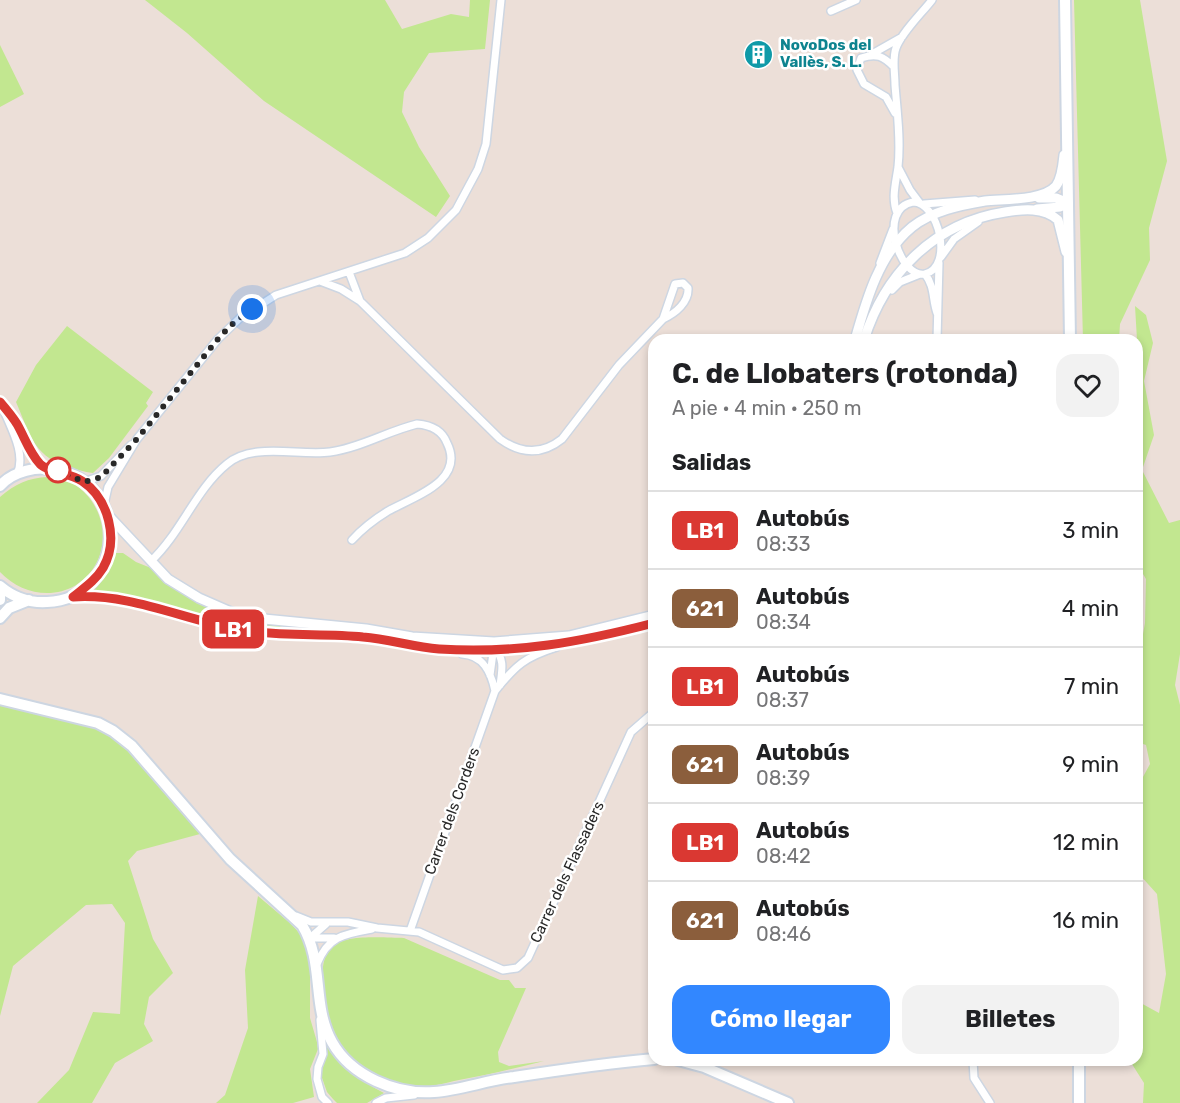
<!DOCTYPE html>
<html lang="es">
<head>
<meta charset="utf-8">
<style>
	body { margin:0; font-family:Rubik,sans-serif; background:#f2f2f2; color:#202124; height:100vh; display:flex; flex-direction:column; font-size:22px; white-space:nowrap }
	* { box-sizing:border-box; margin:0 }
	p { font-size:20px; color:#757577 }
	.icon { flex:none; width:33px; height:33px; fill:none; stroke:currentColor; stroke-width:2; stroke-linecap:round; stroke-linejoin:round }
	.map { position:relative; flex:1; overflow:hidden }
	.drawer { position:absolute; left:648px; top:334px; width:495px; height:732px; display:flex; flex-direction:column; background:#fff; border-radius:18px; box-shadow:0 3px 9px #0003 }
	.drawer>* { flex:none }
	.badge { padding:0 12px; border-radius:9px; font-size:21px; line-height:39px }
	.you { position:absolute; width:30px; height:30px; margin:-15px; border:4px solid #fff; border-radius:50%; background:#1a73e8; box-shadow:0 0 0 9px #1a73e833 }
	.map>.badge { position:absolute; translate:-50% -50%; box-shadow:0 0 0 3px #fff }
	h2 { padding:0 24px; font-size:22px; line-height:54px }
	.round { display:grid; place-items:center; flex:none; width:63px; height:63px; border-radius:18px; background:#f2f2f2 }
	.overview { display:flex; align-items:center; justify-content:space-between; height:102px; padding:0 24px }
	h1 { font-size:28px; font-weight:700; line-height:45px }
	.button { display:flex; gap:12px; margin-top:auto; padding:12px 24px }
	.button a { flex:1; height:69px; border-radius:18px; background:#3287ff; color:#fff; font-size:24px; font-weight:700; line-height:69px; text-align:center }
	.button a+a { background:#f2f2f2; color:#202124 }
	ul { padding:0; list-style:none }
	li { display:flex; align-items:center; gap:18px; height:78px; padding:0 24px; border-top:2px solid #e0e0e0 }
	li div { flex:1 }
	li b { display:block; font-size:22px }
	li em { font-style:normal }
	li .badge { min-width:66px; font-weight:700; text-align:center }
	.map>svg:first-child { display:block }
	.green { fill:#c2e790 }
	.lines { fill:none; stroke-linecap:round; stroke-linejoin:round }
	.minor-casing { stroke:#cdd6e2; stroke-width:10 }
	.tertiary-casing { stroke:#cdd6e2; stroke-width:12 }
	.secondary-casing { stroke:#cdd6e2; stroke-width:14 }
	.minor { stroke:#fff; stroke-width:7 }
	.tertiary { stroke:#fff; stroke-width:9 }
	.secondary { stroke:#fff; stroke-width:10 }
	.line-casing { stroke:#fff; stroke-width:14 }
	.line { stroke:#da3832; stroke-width:9 }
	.walk { stroke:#282828; stroke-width:6; stroke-dasharray:0 10.8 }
	.stop-dot { fill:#fff; stroke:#da3832; stroke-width:3 }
	.labels { text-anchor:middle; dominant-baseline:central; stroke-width:5; stroke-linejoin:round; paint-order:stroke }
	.culture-label { font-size:15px; font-weight:bold; fill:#0d838f; stroke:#fff; text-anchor:start }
	.street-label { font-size:15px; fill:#282828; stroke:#fff }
</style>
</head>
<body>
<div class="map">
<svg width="1180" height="1103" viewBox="0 0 1180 1103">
	<rect width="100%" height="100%" fill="#ecdfd8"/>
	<path class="green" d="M145,0H385L402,29L451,14L469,17L470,0H490L485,49L429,53L404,92L402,112L419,147L450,196L436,217L264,101L187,33Z
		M1074,0H1140L1167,161L1149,228L1150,260L1120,324L1119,340H1083Z
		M0,45L24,94L0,107Z
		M1135,306L1146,315L1153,343L1144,381L1154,435L1142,470L1169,523L1180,520V654L1175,685L1180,705V1103H1143L1144,1083L1130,1061L1137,1060V1001L1159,1013L1166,974L1157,894L1139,874L1137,788L1150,764L1146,745L1137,742V655L1139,656L1145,623L1146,579L1137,564V340Z
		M67,326L153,392L146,403L148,406L109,458L93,473C84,472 75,469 66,466C32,455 29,431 16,402L36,365Z
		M48,477C54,478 61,478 66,480C97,493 112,532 97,562C77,601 28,602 0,572V497C15,484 28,478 48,477Z
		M115,553H123L136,562L151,568L169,584L202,604L287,628L283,630L253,628L227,623L153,602L88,591L105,574Z
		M0,704L107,730L128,748L200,834L137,851L128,861L153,939L173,973L149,997L144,1024L153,1041L115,1063L92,1103H37L69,1070L93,1012L120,1014L125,923L112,904L86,905L13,966L0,1016Z
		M258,896L290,923L304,938L310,968V1018L317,1042L318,1049L310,1069L314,1097L293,1103H216L225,1095L248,1028L245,970Z
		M404,938L500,980H509L515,988H526L498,1052L499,1062L509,1066L544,1061C516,1068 488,1075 459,1080C445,1083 429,1088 414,1087C387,1084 352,1065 338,1041C328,1024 324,1003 323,984C322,971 322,955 333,946C345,934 387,938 404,938Z
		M327,1047C344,1067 361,1081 384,1093L367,1103H337L333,1099L327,1092L321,1075Z"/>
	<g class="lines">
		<defs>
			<path id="minor" d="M831,11L856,0
				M872,54L902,37
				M894,67C883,56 877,53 861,58L857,70L864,84L886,97L895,113
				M898,167L910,190L919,202
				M913,202C939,202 954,267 925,274C900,279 876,209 913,202Z
				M924,204L975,200
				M897,213C891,198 896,182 898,167C901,140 897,111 895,85C895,73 892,59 896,48C902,32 922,13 932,0
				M941,257L954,239L978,222
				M880,263L893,229
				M349,272L360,301L500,439C521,454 542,455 562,439L619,365L663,319L675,284L683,283L688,288C689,302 676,313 663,319
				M925,274C935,287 932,299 937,313
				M320,281L341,289L360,301
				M892,290L900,282L920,274
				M937,340L939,263
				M0,402L17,424L31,453L45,469
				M5,413C12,430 26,455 17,474
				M84,482L101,476L131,445
				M104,505L108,487L137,439L218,339L240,318L276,295L405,253L428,238L456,210L478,169L486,144L501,0
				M151,561C181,533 196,489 227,464C253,442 298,456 330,452C360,448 388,431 417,424C430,425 442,430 447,443C466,481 413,497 388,511C375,519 362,529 352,540
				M429,641L460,645L484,646
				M494,648C505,659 502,670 500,685
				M462,654C483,655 491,672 495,691
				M490,675L493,653L498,650
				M296,916L311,922H348L377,928L419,932L503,970L517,968L528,958L631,732L654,712
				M410,931L495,691C516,665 525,657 557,647
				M310,938H334
				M310,938L326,924
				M317,964C328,936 344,934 372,929
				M320,1020L323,1054L318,1067L317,1079L322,1097L328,1103
				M973,1060L974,1078L990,1103
				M376,1103L386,1098L414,1095"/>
			<path id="tertiary" d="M1039,198H1056L1068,203
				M1037,209L1060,207L1068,203
				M855,340C866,301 879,254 912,227C932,211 961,205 985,201C1004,199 1043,201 1056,186C1062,178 1063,165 1064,155
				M864,340C885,273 934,223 1005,212C1023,209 1044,207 1058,220L1066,252
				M107,514L168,579L199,598L231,612L264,619L366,629L412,637L494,642L569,636L654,615
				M73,597C131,593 184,620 241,630C281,637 323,633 363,637C389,639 413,647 439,649C516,654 581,642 654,623"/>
			<path id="secondary" d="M1065,0L1070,340
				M0,486C13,471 37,466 56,470C133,484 125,599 47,602C30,603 13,597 0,586
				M0,590V600
				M0,618L9,608L29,600
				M0,699L98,723L113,731L132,746L230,859L302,925C325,963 311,1004 332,1042C351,1076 396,1095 434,1092C461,1090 487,1080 514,1077C560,1070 607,1063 654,1059
				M678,1060L704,1067L788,1103
				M1079,1060V1103"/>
		</defs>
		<use href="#minor" class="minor-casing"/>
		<use href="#tertiary" class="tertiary-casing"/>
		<use href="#secondary" class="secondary-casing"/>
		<use href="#minor" class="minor"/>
		<use href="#tertiary" class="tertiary"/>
		<use href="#secondary" class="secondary"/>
	</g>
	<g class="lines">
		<defs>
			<path id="line" d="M0,402C6,409 12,416 17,424C25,438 29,452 40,464C46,471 70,473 82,481C109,499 119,540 103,568C95,581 84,588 73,597C131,593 184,620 241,630C281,637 323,633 363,637C389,639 413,647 439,649C516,654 581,642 654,623"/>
		</defs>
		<use href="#line" class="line-casing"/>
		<use href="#line" class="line"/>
		<path class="walk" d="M58,470L84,482L101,477L137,439L218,339L230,326L252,309"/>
	</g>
	<defs>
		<symbol id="building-disc" viewBox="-11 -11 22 22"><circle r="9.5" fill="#0f9aa8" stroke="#fff"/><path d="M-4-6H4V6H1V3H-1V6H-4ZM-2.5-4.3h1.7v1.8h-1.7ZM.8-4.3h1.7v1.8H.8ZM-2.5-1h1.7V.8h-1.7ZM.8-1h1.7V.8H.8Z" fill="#fff"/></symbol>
	</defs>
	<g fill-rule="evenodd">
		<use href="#building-disc" x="742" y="38" width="33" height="33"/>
	</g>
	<circle class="stop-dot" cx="58" cy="470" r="12"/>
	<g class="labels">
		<g class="culture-label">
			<text x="780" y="45">NovoDos del<tspan x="780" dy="17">Vallès, S. L.</tspan></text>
		</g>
		<g class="street-label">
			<text transform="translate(452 811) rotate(-70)">Carrer dels Corders</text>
			<text transform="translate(567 872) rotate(-65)">Carrer dels Flassaders</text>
		</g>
	</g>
</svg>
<div class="you" style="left:252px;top:309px"></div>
<b class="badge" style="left:233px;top:629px;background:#da3832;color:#fff">LB1</b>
<section class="drawer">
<div class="overview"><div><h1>C. de Llobaters (rotonda)</h1><p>A pie · 4 min · 250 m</p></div><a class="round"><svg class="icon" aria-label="heart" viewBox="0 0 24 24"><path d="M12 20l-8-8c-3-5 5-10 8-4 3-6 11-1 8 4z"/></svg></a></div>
<h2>Salidas</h2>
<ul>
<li><span class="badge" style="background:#da3832;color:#fff">LB1</span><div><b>Autobús</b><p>08:33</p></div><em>3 min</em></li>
<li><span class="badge" style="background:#8b5e3c;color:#fff">621</span><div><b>Autobús</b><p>08:34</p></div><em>4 min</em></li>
<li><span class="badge" style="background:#da3832;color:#fff">LB1</span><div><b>Autobús</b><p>08:37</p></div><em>7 min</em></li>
<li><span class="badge" style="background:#8b5e3c;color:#fff">621</span><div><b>Autobús</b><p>08:39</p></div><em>9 min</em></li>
<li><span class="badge" style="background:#da3832;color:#fff">LB1</span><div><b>Autobús</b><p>08:42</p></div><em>12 min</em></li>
<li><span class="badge" style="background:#8b5e3c;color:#fff">621</span><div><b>Autobús</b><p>08:46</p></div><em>16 min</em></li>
</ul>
<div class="button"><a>Cómo llegar</a><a>Billetes</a></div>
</section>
</div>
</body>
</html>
